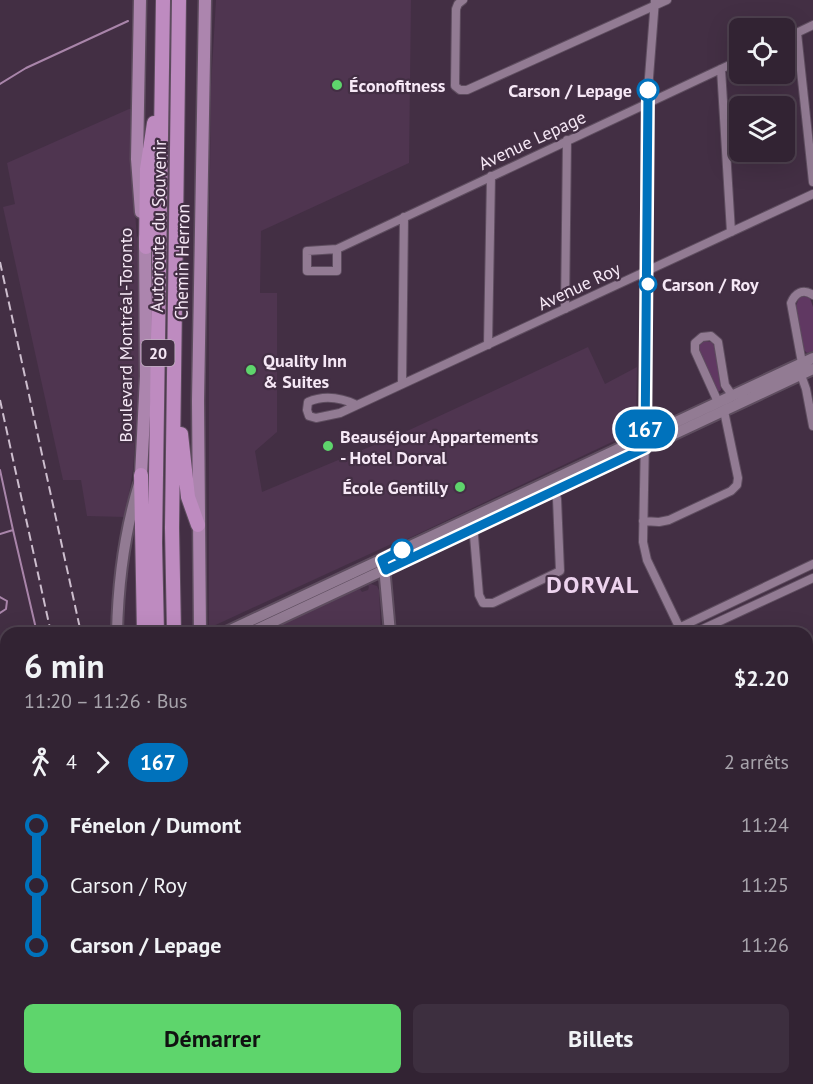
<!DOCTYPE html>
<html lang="fr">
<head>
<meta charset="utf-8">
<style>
	body { margin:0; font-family:"PT Sans",sans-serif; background:#3d2f3f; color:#f1f3f6; height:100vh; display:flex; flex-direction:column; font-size:22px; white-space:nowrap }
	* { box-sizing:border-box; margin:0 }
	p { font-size:20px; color:#a8a4ac }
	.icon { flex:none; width:33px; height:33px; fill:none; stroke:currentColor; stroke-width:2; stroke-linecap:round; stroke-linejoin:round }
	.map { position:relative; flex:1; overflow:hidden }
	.sheet { position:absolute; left:0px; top:627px; width:813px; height:458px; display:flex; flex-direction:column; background:#322333; border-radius:18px 18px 0 0; box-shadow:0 6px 24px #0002,0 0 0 2px #4d404e }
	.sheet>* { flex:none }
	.badge { padding:0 12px; border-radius:20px; font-size:21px; line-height:39px }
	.controls { position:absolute; left:729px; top:18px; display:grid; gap:12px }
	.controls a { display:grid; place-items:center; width:66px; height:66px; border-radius:9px; background:#322333; box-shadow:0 6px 24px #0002,0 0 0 2px #4d404e; font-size:30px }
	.map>.badge { position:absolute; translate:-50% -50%; box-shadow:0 0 0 3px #fff }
	.legs { display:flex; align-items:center; gap:9px; height:66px; padding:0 24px; font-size:20px }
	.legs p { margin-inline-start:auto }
	.head { display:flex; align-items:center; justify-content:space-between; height:102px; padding:0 24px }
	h1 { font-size:33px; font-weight:700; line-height:45px }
	.button { display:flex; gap:12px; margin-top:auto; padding:12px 24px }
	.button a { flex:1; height:69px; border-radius:9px; background:#5ed56c; color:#111; font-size:24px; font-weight:700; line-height:69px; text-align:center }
	.button a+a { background:#3d2f3f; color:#f1f3f6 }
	ul { padding:0 24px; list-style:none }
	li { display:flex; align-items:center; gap:21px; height:60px; font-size:22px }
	li i { display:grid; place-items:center; width:9px; height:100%; margin:0 8px; background:currentColor }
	li i::after { content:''; width:15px; height:15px; margin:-8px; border:4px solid; border-radius:50%; background:#322333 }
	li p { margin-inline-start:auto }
	li:first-child i { background:linear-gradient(#0000 50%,currentColor 0) }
	li:last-child i { background:linear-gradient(currentColor 50%,#0000 0) }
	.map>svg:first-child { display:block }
	.built { fill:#4f3550 }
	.green { fill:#603862 }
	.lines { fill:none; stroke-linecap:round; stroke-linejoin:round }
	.stream { stroke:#a985aa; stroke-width:2 }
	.street-casing { stroke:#5e4d5f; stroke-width:10 }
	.secondary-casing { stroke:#5e4d5f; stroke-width:14 }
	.primary-casing { stroke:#5e4d5f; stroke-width:15 }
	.highway-casing { stroke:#5e4d5f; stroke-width:16 }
	.street { stroke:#927b93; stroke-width:8 }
	.secondary { stroke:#927b93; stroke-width:10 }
	.primary { stroke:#ac85ae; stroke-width:12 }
	.highway { stroke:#be8bc0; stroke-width:14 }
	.rail { stroke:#cdbece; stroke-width:2; stroke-dasharray:9 4.5; stroke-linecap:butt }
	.line-1-casing { stroke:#fff; stroke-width:14 }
	.line-1 { stroke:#0072bc; stroke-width:9 }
	.poi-dot { fill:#5ed56c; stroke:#432f44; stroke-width:2 }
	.stop-1-dot { fill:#fff; stroke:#0072bc; stroke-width:3 }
	.labels { text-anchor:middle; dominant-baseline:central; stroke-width:4.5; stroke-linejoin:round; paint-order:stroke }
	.shield { fill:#432f44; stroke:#c0b0c1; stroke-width:1.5 }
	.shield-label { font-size:16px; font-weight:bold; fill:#f6e8f6 }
	.poi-label { font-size:18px; font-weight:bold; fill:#f6e8f6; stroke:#432f44; text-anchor:start }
	.stop-label { font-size:18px; font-weight:bold; fill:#f6e8f6; stroke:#432f44; text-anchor:end }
	.street-label { font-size:18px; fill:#f6e8f6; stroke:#432f44 }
	.district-label { font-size:24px; font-weight:bold; letter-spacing:1.5px; fill:#edd3ee; stroke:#432f44 }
</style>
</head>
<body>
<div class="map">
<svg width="813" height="1084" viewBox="0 0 813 1084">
	<rect width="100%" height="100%" fill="#432f44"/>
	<path class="built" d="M216,0H411L409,163L261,231L260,293H277V432L255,451L262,492L405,432L588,347L605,384L637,367L636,426L631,433L403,541L400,540L209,628V252L211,86Z
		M129,109H131V149L140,286L138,397L133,470L125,517L87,516L81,480H63L3,207L15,204L7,163Z
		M371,584L377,586L379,590L381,633H261L353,590L360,589L362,592L368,590L369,587L368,585Z
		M813,780V915L807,916V783Z
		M0,827L6,829V1078L83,1079L84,1084H0Z
		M813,1048V1084H773L772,1079L807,1078V1049Z"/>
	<path class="green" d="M804,296L810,298L813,307V351L807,353L804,350L796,306L799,298Z
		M704,341L712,342L715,348L721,390L718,392L699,349L700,345Z"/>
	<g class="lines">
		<path class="stream" d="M0,84L26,68L128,21
			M0,470L13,530L0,534
			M13,530L37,633
			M0,597L7,601L6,609L0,613
			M137,1078L138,1084"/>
		<defs>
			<path id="street" d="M463,0L458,4L456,9L455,86L460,90H467L667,0
				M655,0L647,103L648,282L643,542L647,560L682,633
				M797,33L813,182
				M784,39L813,25
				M721,69L731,232
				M337,249V271H307V251L337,249L740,60
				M565,309L567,140
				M488,345L491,176
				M802,363L791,303C795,293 803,288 813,295
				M801,375L806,389L813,426
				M402,384L404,217
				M718,402L695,351V343L702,337L711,336L718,342L725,385L732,395
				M357,405C342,398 324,395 308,402L307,410L309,416L316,418L340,413L813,194
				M643,521L659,522L669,520L731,491L737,485L738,478L724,411
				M473,524L479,595L483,603H493L560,571L557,499L554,490
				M668,633L813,564
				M694,633L813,578
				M807,699L813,696
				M807,712L813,710
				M0,919L6,942
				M37,1078L39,1084
				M769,1078V1084
				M431,1084L432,1078
				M528,1084V1078
				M685,1084L690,1078"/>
			<path id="secondary" d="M384,566L390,633
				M117,633C118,584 125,531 139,484
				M224,633L813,358
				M249,633L813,369
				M0,664L6,678
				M0,738L6,754
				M0,774L6,758
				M0,799L6,797
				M0,812L6,809
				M0,823L6,825
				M88,1078L89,1084
				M115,1078L116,1084
				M266,1078L267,1084"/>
			<path id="primary" d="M140,0L137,159L141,212
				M141,475L146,376L145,238
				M200,633L198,401L205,0"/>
			<path id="highway" d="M146,247L147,169L154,123
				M181,434L188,497L198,525
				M141,475L144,633
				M157,633L155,543L163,0
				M174,633L172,528L179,0
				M213,1078L215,1084
				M240,1078L242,1084"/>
		</defs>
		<use href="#street" class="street-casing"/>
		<use href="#secondary" class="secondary-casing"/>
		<use href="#primary" class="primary-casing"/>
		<use href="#highway" class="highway-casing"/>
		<use href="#street" class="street"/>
		<use href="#secondary" class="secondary"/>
		<use href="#primary" class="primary"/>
		<use href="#highway" class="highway"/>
		<path class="rail" d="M0,262L81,633
			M0,400L51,633
			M149,1078L150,1084
			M179,1078L181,1084"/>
	</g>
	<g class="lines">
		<defs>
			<path id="line-1" d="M402,550L382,560L386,570L645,448L648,90"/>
		</defs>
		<use href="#line-1" class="line-1-casing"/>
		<use href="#line-1" class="line-1"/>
	</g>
	<g class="poi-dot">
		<circle cx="337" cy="85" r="6"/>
		<circle cx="251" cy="370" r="6"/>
		<circle cx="328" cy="446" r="6"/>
		<circle cx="460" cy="487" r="6"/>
	</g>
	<g class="stop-1-dot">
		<circle cx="648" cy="90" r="10"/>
		<circle cx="648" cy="284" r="8"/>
		<circle cx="402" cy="550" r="10"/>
	</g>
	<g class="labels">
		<rect class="shield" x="141.5" y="340" width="33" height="26" rx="4.5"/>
		<g class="shield-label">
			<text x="158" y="353">20</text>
		</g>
		<g class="poi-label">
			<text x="349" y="85">Éconofitness</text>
			<text x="263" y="360">Quality Inn<tspan x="263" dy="21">&amp; Suites</tspan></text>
			<text x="340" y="436">Beauséjour Appartements<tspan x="340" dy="21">- Hotel Dorval</tspan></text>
			<text x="448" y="487" text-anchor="end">École Gentilly</text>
		</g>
		<g class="stop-label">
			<text x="632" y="90">Carson / Lepage</text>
			<text x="662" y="284" text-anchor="start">Carson / Roy</text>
		</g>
		<g class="street-label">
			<text transform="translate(532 140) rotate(-25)">Avenue Lepage</text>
			<text transform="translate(158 226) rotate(-89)">Autoroute du Souvenir</text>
			<text transform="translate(182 262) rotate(-89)">Chemin Herron</text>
			<text transform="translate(579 286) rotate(-25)">Avenue Roy</text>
			<text transform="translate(125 335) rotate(-90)">Boulevard Montréal-Toronto</text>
		</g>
		<g class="district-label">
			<text x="593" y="584">DORVAL</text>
		</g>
	</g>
</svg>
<div class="controls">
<a><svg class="icon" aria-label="locate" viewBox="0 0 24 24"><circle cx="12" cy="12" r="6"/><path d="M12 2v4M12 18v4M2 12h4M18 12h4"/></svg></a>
<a><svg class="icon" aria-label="layers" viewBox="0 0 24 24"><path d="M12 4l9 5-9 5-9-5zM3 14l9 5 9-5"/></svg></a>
</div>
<b class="badge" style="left:645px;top:429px;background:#0072bc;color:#fff">167</b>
<section class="sheet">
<div class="head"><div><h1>6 min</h1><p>11:20 – 11:26 · Bus</p></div><b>$2.20</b></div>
<div class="legs"><svg class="icon" aria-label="walk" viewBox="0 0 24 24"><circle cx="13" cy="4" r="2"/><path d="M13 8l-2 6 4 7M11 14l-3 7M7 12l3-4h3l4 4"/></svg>4<svg class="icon" aria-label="forward" viewBox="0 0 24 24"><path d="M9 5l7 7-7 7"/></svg><b class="badge" style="background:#0072bc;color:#fff">167</b><p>2 arrêts</p></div>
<ul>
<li><i style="color:#0072bc"></i><b>Fénelon / Dumont</b><p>11:24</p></li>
<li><i style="color:#0072bc"></i><span>Carson / Roy</span><p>11:25</p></li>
<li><i style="color:#0072bc"></i><b>Carson / Lepage</b><p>11:26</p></li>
</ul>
<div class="button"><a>Démarrer</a><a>Billets</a></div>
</section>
</div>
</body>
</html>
